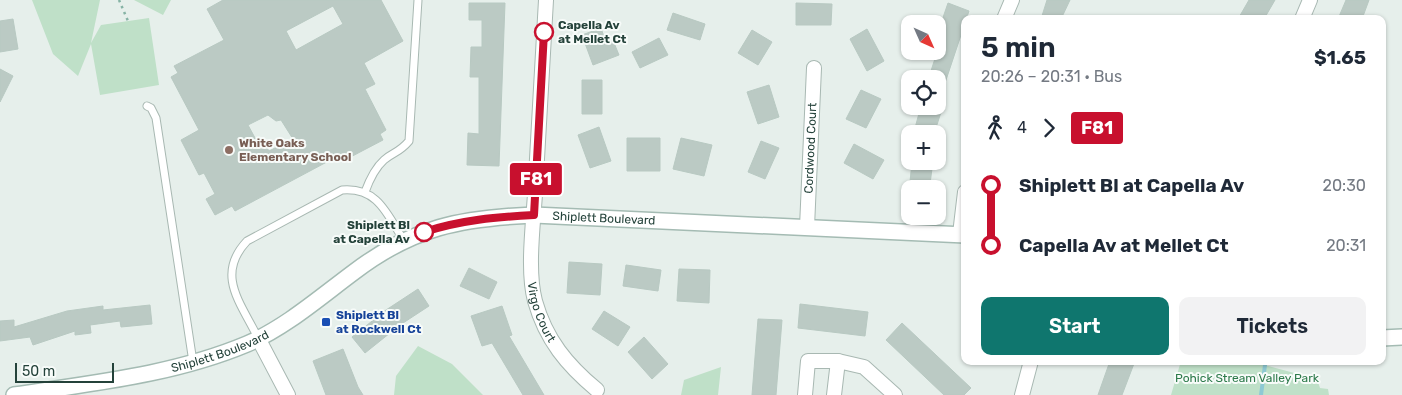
<!DOCTYPE html>
<html lang="en">
<head>
<meta charset="utf-8">
<style>
	body { margin:0; font-family:Rubik,sans-serif; background:#f2f2f3; color:#1f2937; height:100vh; display:flex; flex-direction:column; font-size:19px; white-space:nowrap }
	* { box-sizing:border-box; margin:0 }
	p { font-size:16px; color:#747a83 }
	.icon { flex:none; width:28px; height:28px; fill:none; stroke:currentColor; stroke-width:2; stroke-linecap:round; stroke-linejoin:round }
	.map { position:relative; flex:1; overflow:hidden }
	.panel { position:absolute; left:961px; top:15px; width:425px; height:350px; display:flex; flex-direction:column; background:#fff; border-radius:10px; box-shadow:0 1px 4px #0004 }
	.panel>* { flex:none }
	.badge { padding:0 10px; border-radius:4px; font-size:18px; line-height:32px }
	.needle { width:32px; rotate:135deg }
	.buttons { position:absolute; left:901px; top:15px; display:grid; gap:10px }
	.buttons a { display:grid; place-items:center; width:45px; height:45px; border-radius:10px; background:#fff; box-shadow:0 1px 4px #0004; font-size:25px }
	.scale { position:absolute; left:15px; bottom:12px; width:99px; box-sizing:border-box; padding-left:5px; border:2px solid #24423a; border-top:0; font-size:14px; line-height:18px; white-space:nowrap; color:#24423a; -webkit-text-stroke:4px #f7fbf9; paint-order:stroke }
	.map>.badge { position:absolute; translate:-50% -50%; box-shadow:0 0 0 2px #fff }
	.legs { display:flex; align-items:center; gap:8px; height:55px; padding:0 20px; font-size:16px }
	.legs p { margin-inline-start:auto }
	.head { display:flex; align-items:center; justify-content:space-between; height:85px; padding:0 20px }
	h1 { font-size:28px; font-weight:600; line-height:38px }
	.button { display:flex; gap:10px; margin-top:auto; padding:10px 20px }
	.button a { flex:1; height:58px; border-radius:10px; background:#0f766e; color:#fff; font-size:20px; font-weight:600; line-height:58px; text-align:center }
	.button a+a { background:#f2f2f3; color:#1f2937 }
	ul { padding:0 20px; list-style:none }
	li { display:flex; align-items:center; gap:18px; height:60px; font-size:19px }
	li i { display:grid; place-items:center; width:8px; height:100%; margin:0 6px; background:currentColor }
	li i::after { content:''; width:12px; height:12px; margin:-6px; border:4px solid; border-radius:50%; background:#fff }
	li p { margin-inline-start:auto }
	li:first-child i { background:linear-gradient(#0000 50%,currentColor 0) }
	li:last-child i { background:linear-gradient(currentColor 50%,#0000 0) }
	.map>svg:first-child { display:block }
	.green { fill:#bfe0c8 }
	.lines { fill:none; stroke-linecap:round; stroke-linejoin:round }
	.stream { stroke:#8ec9d4; stroke-width:4 }
	.building { fill:#bbcac4; stroke:#b8c9c2; fill-rule:evenodd }
	.lane-casing { stroke:#a8b8b2; stroke-width:9 }
	.street-casing { stroke:#a8b8b2; stroke-width:16 }
	.secondary-casing { stroke:#a4bbb3; stroke-width:18 }
	.path { stroke:#86b3a5; stroke-width:2.5; stroke-dasharray:2.5 4; stroke-linecap:butt }
	.lane { stroke:#fff; stroke-width:7 }
	.street { stroke:#fff; stroke-width:14 }
	.secondary { stroke:#fff; stroke-width:15 }
	.line-1-casing { stroke:#fff; stroke-width:11 }
	.line-1 { stroke:#c8102e; stroke-width:8 }
	.stop-1-dot { fill:#fff; stroke:#c8102e; stroke-width:2.5 }
	.education-dot { fill:#8d6e63; stroke:#f7fbf9; stroke-width:2 }
	.transit-dot { fill:#1a4fb4; stroke:#f7fbf9; stroke-width:2 }
	.labels { text-anchor:middle; dominant-baseline:central; stroke-width:4; stroke-linejoin:round; paint-order:stroke }
	.stop-label { font-size:12px; font-weight:bold; fill:#24423a; stroke:#f7fbf9; text-anchor:start }
	.education-label { font-size:12px; font-weight:bold; fill:#785e54; stroke:#f7fbf9; text-anchor:start }
	.street-label { font-size:12px; fill:#24423a; stroke:#f7fbf9 }
	.transit-label { font-size:12px; font-weight:bold; fill:#164399; stroke:#f7fbf9; text-anchor:start }
	.park-label { font-size:12px; fill:#2d7a4b; stroke:#f7fbf9 }
</style>
</head>
<body>
<div class="map">
<svg width="1402" height="395" viewBox="0 0 1402 395">
	<rect width="100%" height="100%" fill="#e6efeb"/>
	<path class="green" d="M32,0H100L91,43L101,25L149,18L159,85L100,95L91,44L78,76L53,54Z
		M134,0H171L163,15Z
		M418,346L452,364L483,395H394L396,376Z
		M1181,361H1249L1317,379L1320,388L1328,389L1329,395H1171Z
		M721,367L718,395H681L684,380Z"/>
	<g class="lines">
		<path class="stream" d="M1261,395L1265,365"/>
	</g>
	<path class="building" d="M223,0H381L403,41L364,63L375,84L365,89L386,130L380,134L383,140L341,162L338,156L235,211L232,206L215,215L206,199L215,194L204,173L199,175L181,140L199,130L171,77L178,73L174,66L224,40L207,9ZM333,6L343,24L296,50L286,31ZM268,115L276,121L281,120L293,139L269,151L267,148L261,149L248,125Z
		M1047,0H1070L1061,19H1041Z
		M1249,0H1275L1264,19H1238Z
		M1346,0H1369L1362,19H1338Z
		M469,3H505L499,166L467,165L468,133L479,134V77H470L471,47H482V20H469Z
		M796,3L832,4L831,25H796Z
		M948,3L969,11L939,101H938V79L929,77L942,37L938,35V32Z
		M673,13L705,24L700,40L667,30Z
		M13,19L18,49L0,52V21Z
		M601,28L605,40L612,38L619,55L593,65L582,35Z
		M867,29L884,61L867,71L850,39Z
		M752,30L772,42L758,65L738,53Z
		M659,38L668,55L640,68L632,52Z
		M0,69L13,76L0,102Z
		M582,80H602V114H582Z
		M769,85L779,117L758,124L747,92Z
		M861,90L881,99L866,128L846,119Z
		M921,106H943L934,134L915,128Z
		M599,127L611,161L590,168L578,135Z
		M627,138H660V171H627Z
		M681,138L712,145L704,176L673,169Z
		M761,141L779,148L765,179L748,172Z
		M854,144L884,160L873,179L844,163Z
		M912,161H933L930,184L910,182Z
		M569,262L602,264L600,295L567,293Z
		M626,265L661,270L658,291L623,286Z
		M469,268L497,282L489,299L460,286Z
		M679,269L710,270L709,303L677,301Z
		M418,289L429,306L400,325L365,353L352,337L386,310Z
		M800,304L868,312L865,336L798,328Z
		M150,305L152,324L121,327L120,321L90,325L91,333L75,335V331L33,345L30,337L0,341V321L14,320V327L67,311L103,306V310Z
		M502,306L512,335L509,336L544,395H523L492,343L482,346L471,316Z
		M604,311L630,327L618,346L592,329Z
		M758,319L782,320L776,395H752Z
		M902,323L971,388L964,395H944L886,340Z
		M644,337L668,364L652,379L628,352Z
		M343,349L358,387L363,395H326L313,361Z
		M1110,361H1135L1122,395H1098Z"/>
	<g class="lines">
		<defs>
			<path id="lane" d="M147,106L151,108L156,118L193,362
				M365,192C369,181 375,168 384,160C393,152 399,153 409,141L418,0
				M258,338C241,303 215,275 247,241L342,190C378,187 387,214 404,241"/>
			<g id="street">
				<path id="s1" d="M546,0C542,65 539,130 535,194C533,226 527,271 535,301C546,340 567,365 597,390"/>
				<path d="M1004,19L1012,0"/>
				<path d="M1302,19L1310,0"/>
				<path id="s2" d="M807,227L814,68"/>
				<path d="M960,234L965,192"/>
				<path d="M258,338L288,395"/>
				<path d="M805,395L808,361H838L864,367L895,395"/>
				<path d="M834,395L838,361"/>
				<path d="M1022,395L1031,361"/>
			</g>
			<g id="secondary">
				<path d="M1382,338L1402,337"/>
				<path id="s3" d="M14,395C92,383 173,375 247,344C286,327 319,298 354,272C413,227 461,218 534,215L965,235"/>
			</g>
		</defs>
		<use href="#lane" class="lane-casing"/>
		<use href="#street" class="street-casing"/>
		<use href="#secondary" class="secondary-casing"/>
		<path class="path" d="M119,0L128,21"/>
		<use href="#lane" class="lane"/>
		<use href="#street" class="street"/>
		<use href="#secondary" class="secondary"/>
	</g>
	<g class="lines">
		<defs>
			<path id="line-1" d="M424,232C461,220 496,217 534,215L544,32"/>
		</defs>
		<use href="#line-1" class="line-1-casing"/>
		<use href="#line-1" class="line-1"/>
	</g>
	<g class="stop-1-dot">
		<circle cx="544" cy="32" r="9"/>
		<circle cx="424" cy="232" r="9"/>
	</g>
	<circle class="education-dot" cx="229" cy="150" r="5"/>
	<rect class="transit-dot" x="321" y="317" width="10" height="10" rx="2.5"/>
	<g class="labels">
		<g class="stop-label">
			<text x="558" y="25">Capella Av<tspan x="558" dy="14">at Mellet Ct</tspan></text>
			<text x="410" y="225" text-anchor="end">Shiplett Bl<tspan x="410" dy="14">at Capella Av</tspan></text>
		</g>
		<g class="education-label">
			<text x="239" y="143">White Oaks<tspan x="239" dy="14">Elementary School</tspan></text>
		</g>
		<g class="street-label">
			<text stroke="none"><textPath href="#s2" startOffset="79">Cordwood Court</textPath></text>
			<text stroke="none"><textPath href="#s3" startOffset="631">Shiplett Boulevard</textPath></text>
			<text stroke="none"><textPath href="#s1" startOffset="314">Virgo Court</textPath></text>
			<text stroke="none"><textPath href="#s3" startOffset="211">Shiplett Boulevard</textPath></text>
		</g>
		<g class="transit-label">
			<text x="336" y="315">Shiplett Bl<tspan x="336" dy="14">at Rockwell Ct</tspan></text>
		</g>
		<g class="park-label">
			<text x="1247" y="378">Pohick Stream Valley Park</text>
		</g>
	</g>
</svg>
<div class="buttons">
<a><svg class="needle" viewBox="-14 -14 28 28"><path d="M0-13l5 13h-10z" fill="#e53935"/><path d="M0 13l5-13h-10z" fill="#747a83"/></svg></a>
<a><svg class="icon" aria-label="locate" viewBox="0 0 24 24"><circle cx="12" cy="12" r="6"/><path d="M12 2v4M12 18v4M2 12h4M18 12h4"/></svg></a>
<a>+</a>
<a>−</a>
</div>
<div class="scale">50 m</div>
<b class="badge" style="left:536px;top:179px;background:#c8102e;color:#fff">F81</b>
<section class="panel">
<div class="head"><div><h1>5 min</h1><p>20:26 – 20:31 · Bus</p></div><b>$1.65</b></div>
<div class="legs"><svg class="icon" aria-label="walk" viewBox="0 0 24 24"><circle cx="13" cy="4" r="2"/><path d="M13 8l-2 6 4 7M11 14l-3 7M7 12l3-4h3l4 4"/></svg>4<svg class="icon" aria-label="forward" viewBox="0 0 24 24"><path d="M9 5l7 7-7 7"/></svg><b class="badge" style="background:#c8102e;color:#fff">F81</b></div>
<ul>
<li><i style="color:#c8102e"></i><b>Shiplett Bl at Capella Av</b><p>20:30</p></li>
<li><i style="color:#c8102e"></i><b>Capella Av at Mellet Ct</b><p>20:31</p></li>
</ul>
<div class="button"><a>Start</a><a>Tickets</a></div>
</section>
</div>
</body>
</html>
